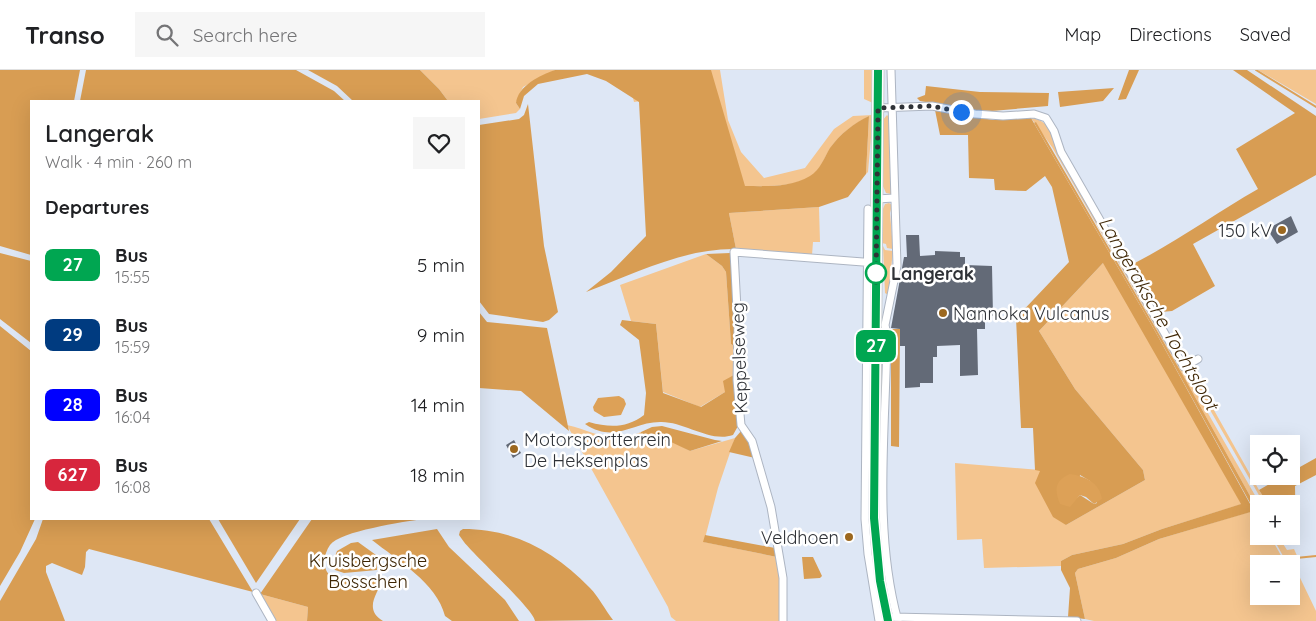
<!DOCTYPE html>
<html lang="en">
<head>
<meta charset="utf-8">
<style>
	body { margin:0; font-family:Quicksand,sans-serif; background:#f6f6f6; color:#202124; height:100vh; display:flex; flex-direction:column; font-size:19px; white-space:nowrap }
	* { box-sizing:border-box; margin:0 }
	p { font-size:16px; color:#757577 }
	.icon { flex:none; width:28px; height:28px; fill:none; stroke:currentColor; stroke-width:2; stroke-linecap:round; stroke-linejoin:round }
	.map { position:relative; flex:1; overflow:hidden }
	.details { position:absolute; left:30px; top:30px; width:450px; height:420px; display:flex; flex-direction:column; background:#fff; border-radius:0px; box-shadow:0 5px 20px #0002 }
	.details>* { flex:none }
	.badge { padding:0 10px; border-radius:8px; font-size:18px; line-height:32px }
	.controls { position:absolute; left:1250px; top:365px; display:grid; gap:10px }
	.controls a { display:grid; place-items:center; width:50px; height:50px; border-radius:0px; background:#fff; box-shadow:0 5px 20px #0002; font-size:25px }
	.you { position:absolute; width:25px; height:25px; margin:-12px; border:4px solid #fff; border-radius:50%; background:#1a73e8; box-shadow:0 0 0 8px #1a73e833 }
	.map>.badge { position:absolute; translate:-50% -50%; box-shadow:0 0 0 2px #fff }
	h2 { padding:0 15px; font-size:19px; line-height:45px }
	.round { display:grid; place-items:center; flex:none; width:52px; height:52px; border-radius:0px; background:#f6f6f6 }
	.head { display:flex; align-items:center; justify-content:space-between; height:85px; padding:0 15px }
	h1 { font-size:24px; font-weight:600; line-height:38px }
	ul { padding:0; list-style:none }
	li { display:flex; align-items:center; gap:15px; height:70px; padding:0 15px }
	li div { flex:1 }
	li b { display:block; font-size:19px }
	li em { font-style:normal }
	li .badge { min-width:55px; font-weight:700; text-align:center }
	header { display:flex; align-items:center; gap:30px; box-sizing:border-box; height:70px; padding:0 25px; background:#fff; border-bottom:1px solid #e0e0e0 }
	header strong { font-size:24px }
	nav { display:flex; gap:28px; margin-inline-start:auto; font-size:18px }
	.search { width:350px; height:45px; background:#f6f6f6; display:flex; align-items:center; gap:12px; box-sizing:border-box; padding:0 18px; border-radius:0px; color:#757577; font-size:19px }
	.map>svg:first-child { display:block }
	.green { fill:#f4c58f; fill-rule:evenodd }
	.forest { fill:#d89d53; fill-rule:evenodd }
	.water { fill:#dda157 }
	.lines { fill:none; stroke-linecap:round; stroke-linejoin:round }
	.stream { stroke:#dda157; stroke-width:2 }
	.building { fill:#636a77 }
	.minor-casing { stroke:#adb5c2; stroke-width:9 }
	.primary-casing { stroke:#c9cacb; stroke-width:13 }
	.minor { stroke:#fff; stroke-width:7 }
	.primary { stroke:#e0e8f4; stroke-width:11 }
	.line-casing { stroke:#fff; stroke-width:11 }
	.line { stroke:#00a651; stroke-width:8 }
	.walk { stroke:#2f3237; stroke-width:5; stroke-dasharray:0 9 }
	.poi-dot { fill:#9c681f; stroke:#fff; stroke-width:2 }
	.stop-dot { fill:#fff; stroke:#00a651; stroke-width:2.5 }
	.labels { text-anchor:middle; dominant-baseline:central; stroke-width:5; stroke-linejoin:round; paint-order:stroke }
	.poi-label { font-size:18px; fill:#2f3237; stroke:#fff; text-anchor:end }
	.stop-label { font-size:18px; font-weight:bold; fill:#2f3237; stroke:#fff; text-anchor:start }
	.street-label { font-size:18px; fill:#2f3237; stroke:#fff }
	.park-label { font-size:18px; fill:#3d2504; stroke:#fff }
	.water-label { font-size:19px; font-style:italic; fill:#412908; stroke:#fff }
</style>
</head>
<body>
<header>
<strong>Transo</strong>
<div class="search"><svg class="icon" aria-label="search" viewBox="0 0 24 24"><circle cx="10" cy="10" r="6"/><path d="M15 15l6 6"/></svg>Search here</div>
<nav><a>Map</a><a>Directions</a><a>Saved</a></nav>
</header>
<div class="map">
<svg width="1316" height="551" viewBox="0 0 1316 551">
	<rect width="100%" height="100%" fill="#dee7f5"/>
	<path class="green" d="M420,0H555L523,17L516,33L520,39L516,43L479,49V31H448L439,19Z
		M626,0H720L728,50L741,82L764,108L805,98L834,59L853,46L873,45L868,102L866,104L869,46C854,54 839,64 830,79C824,88 820,101 810,107C790,118 766,116 744,116L716,20L634,32Z
		M864,0H873V33L864,29Z
		M1258,0H1316V34Z
		M887,45L889,47L891,124L886,123L882,114V51Z
		M1031,48C1050,51 1050,62 1056,78L1260,434L1259,442L1184,307L1052,77Z
		M889,133L892,135L890,143L893,179L887,178L886,174L882,173V141L885,134Z
		M819,137L820,172H813L812,185L736,179L729,143Z
		M883,176L885,180L893,181L888,225L885,223Z
		M706,184L722,196L726,202L731,274L734,276V305L725,322L700,337L663,322L656,254L631,251L620,215Z
		M1104,192L1242,434L1162,459L1123,474L1072,485L1061,491V496L984,498L982,469L957,470L955,393L1040,400L1066,455L1145,410L1143,400L1075,319L1039,261Z
		M1197,310L1259,420L1268,434H1264L1194,312Z
		M567,355C595,361 610,376 641,362L640,370H670L690,381L735,368L718,418L704,472L777,487L782,525L781,551H676L671,547L668,537Z
		M1256,440L1259,445V466H1270L1283,489L1291,488L1283,486L1272,466H1278L1287,480L1294,479L1298,488L1291,489L1316,541V551H1094L1085,549L1075,503L1078,499L1116,488L1159,469ZM1259,494H1291V526H1259Z
		M260,524L308,537L307,551H273Z"/>
	<path class="forest" d="M0,0H80L74,31H31V185L0,176Z
		M86,0H296L334,21L345,31H80Z
		M308,0H420L439,19L448,31H353L337,16Z
		M555,0H711L745,116C766,116 790,118 810,106C820,100 824,88 830,78C840,64 854,53 869,46L866,104L848,127L819,137L729,143L736,179C684,178 634,204 586,222L611,202L646,166L639,32L606,11L587,4L538,14L524,26L520,39L516,33C518,16 540,5 555,0Z
		M1129,0H1139L1126,29L1118,30Z
		M1233,0H1247L1316,46V105L1193,174L1215,216L1172,241L1161,242L1133,194C1176,172 1216,143 1258,119L1236,79L1295,43Z
		M926,16L980,22L1049,23L1048,36L992,41L970,40L920,31L917,28L925,25Z
		M1114,18L1103,31L1060,37L1058,22Z
		M528,34L544,176L558,242L549,250L543,252L489,244L479,231V55L519,49L524,45Z
		M935,40L993,50L1031,48L1155,261L1254,441L1159,469L1116,488L1078,499L1075,503L1085,549L1068,547L1070,518L1061,500V491L1072,485L1123,474L1162,459L1241,434L1103,193L1039,261L1075,319L1143,400L1145,410L1066,455L1053,447L1035,413L1040,401L1035,400L1033,358H1021L1016,248L1069,192L1052,117L1045,106L1026,121L995,120L994,109L969,108L968,65H940ZM1080,405L1090,411L1097,433L1094,434L1080,425L1077,428Z
		M0,183L31,191V273L0,249Z
		M730,183L736,266L734,276L731,274L726,202L722,196L706,184Z
		M479,242L487,252L547,258L569,361L521,321L479,318Z
		M622,250L656,254L663,323L701,337L725,322L723,311L734,305L738,356L733,365C710,373 684,351 660,352C633,352 615,374 585,354L589,352C610,358 627,358 644,345L646,323L639,270L620,255Z
		M0,256L31,281V449H35L20,482L0,516Z
		M891,259H900L899,377L891,376Z
		M662,356L715,370L722,371L690,381L669,371L640,370L641,362L652,357Z
		M742,360L750,371L755,388L729,382L735,368Z
		M1316,388V405L1295,416L1296,469L1290,472L1286,466H1291V434H1268L1259,420L1283,406H1291V402Z
		M43,449H209L253,522L89,479L86,482L85,497L82,505L52,493L46,496V502L65,551H0V531L36,469Z
		M218,449H300L256,513Z
		M312,449H422C404,452 340,461 330,475C323,485 321,502 334,508C340,511 377,510 384,509C376,524 364,540 383,551H307L308,537L260,524Z
		M437,459L449,477L505,530L519,551H452L445,546C437,513 397,490 372,470Z
		M463,459C515,459 554,481 590,518C599,527 605,540 613,550L535,551C534,540 475,486 464,472L459,465L460,461Z
		M705,465L775,478L777,487L703,472Z
		M358,472L376,485L377,500L344,503L335,500L332,494L337,481L351,473Z
		M802,487H813L822,506L820,508L804,509Z"/>
	<path class="water" d="M1036,52L1184,307L1259,442V449L1155,261L1034,53Z
		M619,326L624,329L626,334L621,345L604,347L594,341L593,337L598,328Z
		M1070,404C1085,406 1100,413 1102,429L1094,434L1086,427L1080,425L1070,437L1060,434C1054,420 1055,410 1070,404Z"/>
	<g class="lines">
		<path class="stream" d="M1256,0L1316,37
			M1296,488L1316,486"/>
	</g>
	<path class="building" d="M1291,146L1298,162L1277,174L1267,159Z
		M906,165H919L920,186L935,185V181L960,182V187H965V195L992,196L993,246L985,247V259H977L978,305L960,306V275L937,276V287H933V313H920V317L905,318V276H900V259L891,258L904,187H907Z
		M514,370L521,383L513,388L506,375Z"/>
	<g class="lines">
		<defs>
			<path id="minor" d="M891,0L897,196L885,255L887,265C886,358 873,460 898,551
				M878,38L932,36L975,44L1003,46L1034,44L1046,48L1054,61L1061,82L1184,297L1198,289
				M877,129L894,128
				M868,139L865,449L868,484L879,551
				M256,523L272,551
				M893,547L1077,551
				M783,551V508L771,437L752,371L741,355L737,310L738,258L734,182L876,193"/>
			<path id="primary" d="M878,0L874,448L880,511L888,551"/>
		</defs>
		<use href="#minor" class="minor-casing"/>
		<use href="#primary" class="primary-casing"/>
		<use href="#minor" class="minor"/>
		<use href="#primary" class="primary"/>
	</g>
	<g class="lines">
		<defs>
			<path id="line" d="M878,0L874,448L880,511L888,551"/>
		</defs>
		<use href="#line" class="line-casing"/>
		<use href="#line" class="line"/>
		<path class="walk" d="M876,203V212L878,38L932,36L961,42"/>
	</g>
	<g class="poi-dot">
		<circle cx="1282" cy="160" r="5"/>
		<circle cx="943" cy="243" r="5"/>
		<circle cx="514" cy="379" r="5"/>
		<circle cx="849" cy="467" r="5"/>
	</g>
	<circle class="stop-dot" cx="876" cy="203" r="10"/>
	<g class="labels">
		<g class="poi-label">
			<text x="1272" y="160">150 kV</text>
			<text x="953" y="243" text-anchor="start">Nannoka Vulcanus</text>
			<text x="524" y="369" text-anchor="start">Motorsportterrein<tspan x="524" dy="21">De Heksenplas</tspan></text>
			<text x="839" y="467">Veldhoen</text>
		</g>
		<g class="stop-label">
			<text x="891" y="203">Langerak</text>
		</g>
		<g class="street-label">
			<text transform="translate(739 288) rotate(-92)">Keppelseweg</text>
		</g>
		<g class="park-label">
			<text x="368" y="490">Kruisbergsche<tspan x="368" dy="21">Bosschen</tspan></text>
		</g>
		<g class="water-label">
			<text transform="translate(1159 243) rotate(60)">Langeraksche Tochtsloot</text>
		</g>
	</g>
</svg>
<div class="controls">
<a><svg class="icon" aria-label="locate" viewBox="0 0 24 24"><circle cx="12" cy="12" r="6"/><path d="M12 2v4M12 18v4M2 12h4M18 12h4"/></svg></a>
<a>+</a>
<a>−</a>
</div>
<div class="you" style="left:961px;top:42px"></div>
<b class="badge" style="left:876px;top:276px;background:#00a651;color:#fff">27</b>
<section class="details">
<div class="head"><div><h1>Langerak</h1><p>Walk · 4 min · 260 m</p></div><a class="round"><svg class="icon" aria-label="heart" viewBox="0 0 24 24"><path d="M12 20l-8-8c-3-5 5-10 8-4 3-6 11-1 8 4z"/></svg></a></div>
<h2>Departures</h2>
<ul>
<li><span class="badge" style="background:#00a651;color:#fff">27</span><div><b>Bus</b><p>15:55</p></div><em>5 min</em></li>
<li><span class="badge" style="background:#003b80;color:#fff">29</span><div><b>Bus</b><p>15:59</p></div><em>9 min</em></li>
<li><span class="badge" style="background:#00f;color:#fff">28</span><div><b>Bus</b><p>16:04</p></div><em>14 min</em></li>
<li><span class="badge" style="background:#d7263d;color:#fff">627</span><div><b>Bus</b><p>16:08</p></div><em>18 min</em></li>
</ul>
</section>
</div>
</body>
</html>
